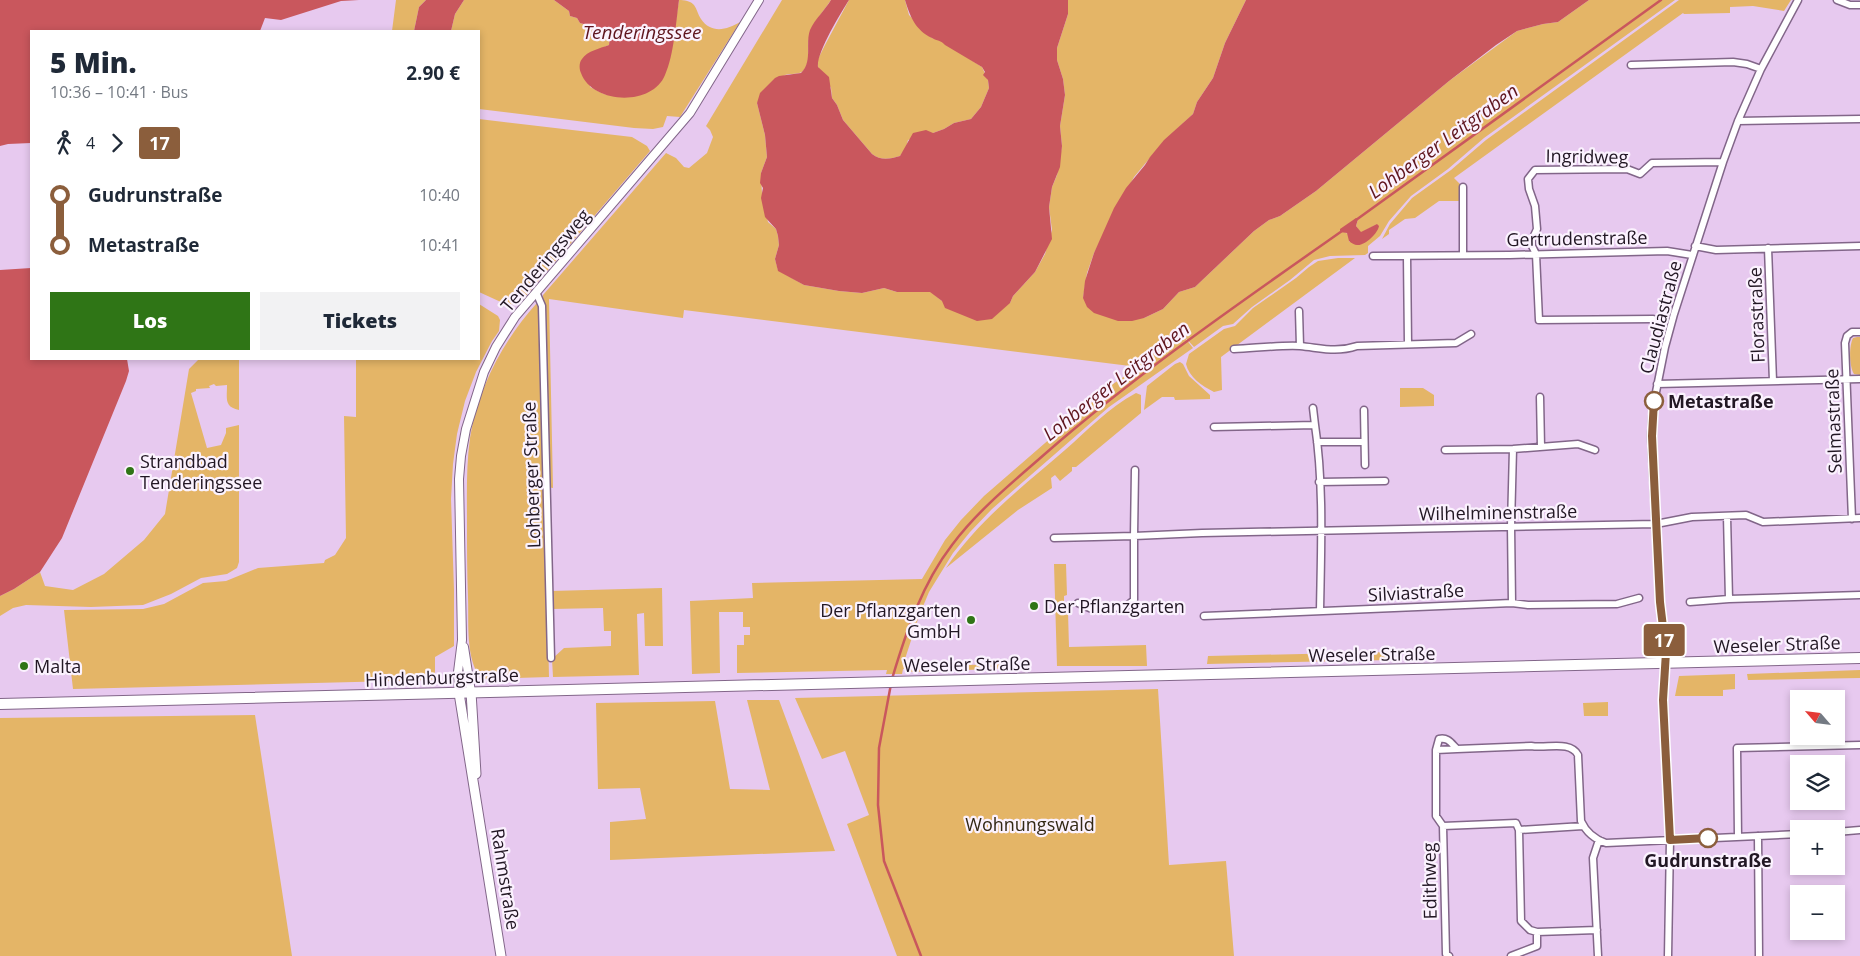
<!DOCTYPE html>
<html lang="de">
<head>
<meta charset="utf-8">
<style>
	body { margin:0; font-family:"Open Sans",sans-serif; background:#f2f2f3; color:#1f2937; height:100vh; display:flex; flex-direction:column; font-size:19px; white-space:nowrap }
	* { box-sizing:border-box; margin:0 }
	p { font-size:16px; color:#747a83 }
	.icon { flex:none; width:28px; height:28px; fill:none; stroke:currentColor; stroke-width:2; stroke-linecap:round; stroke-linejoin:round }
	.map { position:relative; flex:1; overflow:hidden }
	.drawer { position:absolute; left:30px; top:30px; width:450px; height:330px; display:flex; flex-direction:column; background:#fff; border-radius:0px; box-shadow:0 2px 8px #0003 }
	.drawer>* { flex:none }
	.badge { padding:0 10px; border-radius:4px; font-size:18px; line-height:32px }
	.needle { width:32px; rotate:298deg }
	.fabs { position:absolute; left:1790px; top:690px; display:grid; gap:10px }
	.fabs a { display:grid; place-items:center; width:55px; height:55px; border-radius:0px; background:#fff; box-shadow:0 2px 8px #0003; font-size:25px }
	.map>.badge { position:absolute; translate:-50% -50%; box-shadow:0 0 0 2px #fff }
	.legs { display:flex; align-items:center; gap:8px; height:55px; padding:0 20px; font-size:16px }
	.legs p { margin-inline-start:auto }
	.head { display:flex; align-items:center; justify-content:space-between; height:85px; padding:0 20px }
	h1 { font-size:28px; font-weight:800; line-height:38px }
	.button { display:flex; gap:10px; margin-top:auto; padding:10px 20px }
	.button a { flex:1; height:58px; border-radius:0px; background:#2f7516; color:#fff; font-size:20px; font-weight:800; line-height:58px; text-align:center }
	.button a+a { background:#f2f2f3; color:#1f2937 }
	ul { padding:0 20px; list-style:none }
	li { display:flex; align-items:center; gap:18px; height:50px; font-size:19px }
	li i { display:grid; place-items:center; width:8px; height:100%; margin:0 6px; background:currentColor }
	li i::after { content:''; width:12px; height:12px; margin:-6px; border:4px solid; border-radius:50%; background:#fff }
	li p { margin-inline-start:auto }
	li:first-child i { background:linear-gradient(#0000 50%,currentColor 0) }
	li:last-child i { background:linear-gradient(currentColor 50%,#0000 0) }
	.map>svg:first-child { display:block }
	.green { fill:#e4b567; fill-rule:evenodd }
	.water { fill:#c9575d }
	.lines { fill:none; stroke-linecap:round; stroke-linejoin:round }
	.stream { stroke:#c9575d; stroke-width:2.5 }
	.minor-casing { stroke:#826689; stroke-width:9 }
	.tertiary-casing { stroke:#826689; stroke-width:10 }
	.secondary-casing { stroke:#826689; stroke-width:11 }
	.primary-casing { stroke:#826689; stroke-width:12 }
	.minor { stroke:#fff; stroke-width:6 }
	.tertiary { stroke:#fff; stroke-width:8 }
	.secondary { stroke:#fff; stroke-width:9 }
	.primary { stroke:#fff; stroke-width:10 }
	.line-1-casing { stroke:#fff; stroke-width:11 }
	.line-1 { stroke:#8b5e3c; stroke-width:8 }
	.stop-1-dot { fill:#fff; stroke:#8b5e3c; stroke-width:2.5 }
	.poi-dot { fill:#2f7516; stroke:#fbf2fe; stroke-width:2 }
	.labels { text-anchor:middle; dominant-baseline:central; stroke-width:4.5; stroke-linejoin:round; paint-order:stroke }
	.street-label { font-size:18px; fill:#221724; stroke:#fbf2fe }
	.stop-label { font-size:18px; font-weight:bold; fill:#221724; stroke:#fbf2fe; text-anchor:start }
	.poi-label { font-size:18px; fill:#221724; stroke:#fbf2fe; text-anchor:start }
	.park-label { font-size:18px; fill:#332815; stroke:#fbf2fe }
	.water-label { font-size:19px; font-style:italic; fill:#5f151e; stroke:#fbf2fe }
</style>
</head>
<body>
<div class="map">
<svg width="1860" height="956" viewBox="0 0 1860 956">
	<rect width="100%" height="100%" fill="#e7c9ef"/>
	<path class="green" d="M396,0H426L419,7L414,31H392Z
		M464,0H554L569,11L570,16L577,18L580,23L606,30L610,36L609,45L602,48L590,87L604,94L621,97L671,52L679,0C684,0 691,1 694,5C697,9 698,15 701,19C711,34 727,30 740,22L680,117L667,116L663,127L653,129L634,128L479,109V31H451L455,14Z
		M782,0H831C821,15 810,25 808,44C808,53 810,64 803,71C799,75 790,73 785,75C779,78 762,97 757,103L765,135L767,157L761,173L762,194L768,222L776,229L778,236L779,245L775,259L778,270L804,285L839,291L862,293L884,288L897,292L924,291L931,292L942,301L1010,303L1013,296L1035,272L1045,254L1052,230L1049,207L1052,187L1057,175L1062,146L1060,126L1065,95L1063,79L1057,60V48L1068,14V0H1246L1225,43L1213,78L1197,102L1193,114L1164,141L1134,177L1094,253L1087,273L1083,298L1144,318L1163,309L1179,292L1195,287L1254,231L1269,220L1280,216L1316,191L1449,81L1517,31L1543,24L1558,22L1589,0H1675L1484,138L1448,169L1411,196L1389,221L1380,236L1368,246V253L1365,255L1330,256L1314,260L1290,280L1252,307L1233,324L1223,326L1194,347L1182,334L1193,348L1109,407L992,509L970,532L953,553L929,592L919,616L904,662L905,669H903L902,674H886L887,670L737,673V645H744V635H750V627H743V612H719L720,673L692,674L690,601L753,598L752,583L922,579L945,540L961,520L984,496L1113,384L1138,367L684,310L683,318L549,299L553,488L548,487L543,295L666,153L676,158L684,167L689,168L707,153L713,137L710,130L706,126ZM1358,219L1356,226L1361,233L1377,224L1349,242V235L1345,232Z
		M849,0H905L909,15L932,38L942,41L982,67L988,80L989,88L981,107L971,119L954,123L944,129L933,133L908,140L906,148L900,156C890,159 881,161 872,154L843,120L837,105L832,98L831,88L818,67L817,61L825,45Z
		M1679,0H1791L1784,11L1753,6L1730,7V13L1684,14L1683,13L1454,178L1461,185V201H1439L1415,218L1405,219L1389,230V234L1382,239L1390,224L1412,198L1451,170L1486,140Z
		M479,119L632,137L647,146L650,151L518,305L503,303L479,292Z
		M1338,258H1355L1221,357L1222,390L1214,392C1202,386 1189,377 1186,364L1189,354L1224,329L1235,326L1253,308L1296,278L1309,267L1318,261Z
		M479,304L498,316L500,320L499,331L492,341L476,372L465,401L457,434L453,464L451,499L454,590V646L435,657V680L73,689L64,610L143,609L164,604L203,583L226,581L258,568L324,563L325,560L335,555L346,538L344,416L356,417V359H479Z
		M536,304L539,305L541,309L549,677L481,679C465,658 469,622 468,597C467,573 467,549 467,525C467,496 466,467 470,438C478,388 503,341 536,304Z
		M1857,337H1860V375L1854,374C1849,366 1849,346 1853,338Z
		M199,359H239V410C224,407 227,399 227,385L216,386L214,384L209,386L210,388L196,389V391L191,393L207,448L221,445L226,433V428L239,425V562L237,568L227,574L201,578L171,594L143,605L91,607L26,605L13,608L0,616V596L14,589L40,572L45,586L73,590L104,574L144,540L165,514L189,369Z
		M1180,362L1183,364L1189,376L1210,395V399L1175,400L1174,397H1162L1144,410L1147,386L1175,364Z
		M1400,388H1423L1434,395V406L1400,407Z
		M1136,393L1141,395V413L1076,467H1072V471L1060,481L1055,475L1051,478L1052,488L1018,510L946,568C979,520 1021,488 1065,450C1087,431 1109,407 1136,393Z
		M1054,564H1066L1067,595L1064,596V612H1068L1069,647L1146,645L1147,666H1057Z
		M662,588L663,646H645L644,613L637,614L639,675L553,677L552,659L564,648L611,646V631H604L603,608L551,609V591Z
		M1390,652V660L1207,664L1208,656Z
		M908,664L912,666L1018,664V668L912,672L909,670Z
		M1860,670V678L1748,680L1747,674Z
		M1735,674V689L1723,690V696H1675L1679,676Z
		M1158,689L1169,865L1226,861L1234,956H897L847,824L869,815L845,751L822,759L795,698Z
		M747,700H779L835,851L610,860V822L646,819L640,788L598,789L596,703L715,701L730,789L770,790Z
		M1608,702V716H1584L1583,703Z
		M255,715L292,956H0V718Z"/>
	<path class="water" d="M0,0H359L341,1L281,20L265,18L260,31H31V143L8,144L0,146Z
		M426,0H464L455,14L451,31H414L419,7Z
		M554,0H679C676,22 674,55 665,75C652,107 592,104 581,73C579,69 579,62 582,59C587,51 601,48 609,45L610,36L606,30L580,23L577,18L570,16L569,11Z
		M831,0H849C841,13 816,53 818,67L829,77L832,98L837,105L843,120L872,154C881,161 890,159 900,156L913,133L926,130L933,133L944,129L954,123L971,119L981,107L989,88L988,80L983,75L985,72L982,67L945,45C941,40 937,41 932,38C915,30 910,16 905,0H1068V14L1057,48V60L1063,79L1065,95L1060,126L1062,146L1060,167L1052,187L1049,207L1052,239L1035,272L1013,296L1010,303L992,319L977,321L945,308L942,301L930,292H897L884,288L862,293L839,291L804,285L778,271L775,259L779,245L778,236L776,229L765,217L761,198L763,188L760,183L761,173L767,157L765,135L757,103L760,93L775,78L779,76L801,73C813,61 805,44 810,30C815,19 825,10 831,0Z
		M1246,0H1589L1558,22L1543,24L1517,31L1496,45L1449,81L1316,191L1280,216L1269,220L1254,231L1195,287L1179,292L1163,309L1144,318L1132,321H1118L1094,313L1087,307L1083,298L1085,281L1094,253L1114,208L1126,188L1145,165L1150,157L1164,140L1193,114L1197,102L1213,78L1225,43Z
		M1356,218L1358,219L1356,226L1361,232L1377,224L1379,226C1378,233 1365,246 1357,245C1355,245 1351,243 1349,241L1347,233L1340,232V229Z
		M31,268V359H127L129,371L126,381L62,538L40,572L14,589L0,596V270Z"/>
	<g class="lines">
		<path class="stream" d="M1356,220L1661,0
			M892,679C906,632 922,584 952,545C978,510 1013,482 1046,453C1139,372 1241,302 1342,231
			M891,684L879,748L878,805L884,861L921,956"/>
		<defs>
			<path id="minor" d="M1837,0L1850,5H1860
				M1631,65L1733,62L1747,64L1761,69
				M1738,121L1860,119
				M1695,246L1716,250L1860,246
				M1768,248L1773,381
				M1463,255V187
				M1373,256L1510,255L1667,251L1692,255
				M1407,256L1408,344
				M536,292L542,306L551,658
				M1299,311L1300,346
				M1653,319L1539,320L1536,254L1532,246V240L1537,229L1535,206L1529,189L1528,179L1535,170L1627,169L1640,174L1652,163L1723,162
				M1234,349C1256,348 1279,345 1300,346C1321,348 1336,353 1357,346L1456,343L1471,334
				M1657,384L1860,379
				M1540,397L1541,447
				M1313,408L1315,425
				M1364,410L1365,465
				M1214,427L1315,425C1324,485 1321,550 1320,611
				M1317,442H1364
				M1445,450L1513,449L1578,444L1595,450
				M1135,470L1134,536L1202,533L1656,524L1692,517L1746,515L1763,522L1860,518
				M1319,482L1385,481
				M1727,516L1729,599L1860,595
				M1852,519L1845,343L1847,336L1852,332H1860
				M1054,538L1134,536V600L1125,607L1092,609L1078,603
				M1690,602L1729,599
				M1512,603L1511,526L1513,449
				M1204,616L1512,603L1528,605L1617,604L1639,598
				M1457,749L1436,750L1439,739C1448,737 1451,743 1457,749L1531,746C1546,749 1570,740 1578,755L1581,821C1586,832 1594,839 1606,843L1799,834
				M1436,750V816L1443,826
				M1519,830L1583,826
				M1836,832L1860,830
				M1738,836L1737,748L1860,745
				M1758,836L1759,956
				M1537,932L1597,930
				M1449,956L1446,954L1443,826L1516,823L1519,830L1521,921L1530,930L1537,932V946L1511,956
				M1598,956L1593,858L1599,840
				M1668,956L1670,840L1663,700L1666,663L1660,602L1651,436L1653,407L1665,347L1674,314L1723,162L1738,121L1761,69L1798,0"/>
			<path id="tertiary" d="M464,647L471,692
				M459,693L458,672L462,640L459,479L461,456L466,429L484,372L496,347L515,317L690,113L759,0"/>
			<path id="secondary" d="M471,692L476,774
				M459,693L501,956"/>
			<path id="primary" d="M0,704L1860,658"/>
		</defs>
		<use href="#minor" class="minor-casing"/>
		<use href="#tertiary" class="tertiary-casing"/>
		<use href="#secondary" class="secondary-casing"/>
		<use href="#primary" class="primary-casing"/>
		<use href="#minor" class="minor"/>
		<use href="#tertiary" class="tertiary"/>
		<use href="#secondary" class="secondary"/>
		<use href="#primary" class="primary"/>
	</g>
	<g class="lines">
		<defs>
			<path id="line-1" d="M1654,401L1652,436L1660,602L1666,652L1663,700L1670,840L1708,838"/>
		</defs>
		<use href="#line-1" class="line-1-casing"/>
		<use href="#line-1" class="line-1"/>
	</g>
	<g class="stop-1-dot">
		<circle cx="1654" cy="401" r="9"/>
		<circle cx="1708" cy="838" r="9"/>
	</g>
	<g class="poi-dot">
		<circle cx="130" cy="471" r="5"/>
		<circle cx="1034" cy="606" r="5"/>
		<circle cx="971" cy="620" r="5"/>
		<circle cx="24" cy="666" r="5"/>
	</g>
	<g class="labels">
		<g class="street-label">
			<text transform="translate(1587 156) rotate(1)">Ingridweg</text>
			<text transform="translate(1577 238) rotate(-1)">Gertrudenstraße</text>
			<text transform="translate(545 260) rotate(-50)">Tenderingsweg</text>
			<text transform="translate(1756 315) rotate(-92)">Florastraße</text>
			<text transform="translate(1660 317) rotate(-75)">Claudiastraße</text>
			<text transform="translate(1833 421) rotate(-92)">Selmastraße</text>
			<text transform="translate(531 475) rotate(-92)">Lohberger Straße</text>
			<text transform="translate(1498 512) rotate(-1)">Wilhelminenstraße</text>
			<text transform="translate(1416 592) rotate(-3)">Silviastraße</text>
			<text transform="translate(1777 644) rotate(-2)">Weseler Straße</text>
			<text transform="translate(1372 654) rotate(-1)">Weseler Straße</text>
			<text transform="translate(967 664) rotate(-1)">Weseler Straße</text>
			<text transform="translate(442 677) rotate(-2)">Hindenburgstraße</text>
			<text transform="translate(506 879) rotate(81)">Rahmstraße</text>
			<text transform="translate(1429 881) rotate(-91)">Edithweg</text>
		</g>
		<g class="stop-label">
			<text x="1668" y="401">Metastraße</text>
			<text x="1708" y="860" text-anchor="middle">Gudrunstraße</text>
		</g>
		<g class="poi-label">
			<text x="140" y="461">Strandbad<tspan x="140" dy="21">Tenderingssee</tspan></text>
			<text x="1044" y="606">Der Pflanzgarten</text>
			<text x="961" y="610" text-anchor="end">Der Pflanzgarten<tspan x="961" dy="21">GmbH</tspan></text>
			<text x="34" y="666">Malta</text>
		</g>
		<g class="park-label">
			<text x="1030" y="824">Wohnungswald</text>
		</g>
		<g class="water-label">
			<text x="642" y="32">Tenderingssee</text>
			<text transform="translate(1443 141) rotate(-36)">Lohberger Leitgraben</text>
			<text transform="translate(1116 381) rotate(-38)">Lohberger Leitgraben</text>
		</g>
	</g>
</svg>
<div class="fabs">
<a><svg class="needle" viewBox="-14 -14 28 28"><path d="M0-13l5 13h-10z" fill="#e53935"/><path d="M0 13l5-13h-10z" fill="#747a83"/></svg></a>
<a><svg class="icon" aria-label="layers" viewBox="0 0 24 24"><path d="M12 4l9 5-9 5-9-5zM3 14l9 5 9-5"/></svg></a>
<a>+</a>
<a>−</a>
</div>
<b class="badge" style="left:1664px;top:640px;background:#8b5e3c;color:#fff">17</b>
<section class="drawer">
<div class="head"><div><h1>5 Min.</h1><p>10:36 – 10:41 · Bus</p></div><b>2.90 €</b></div>
<div class="legs"><svg class="icon" aria-label="walk" viewBox="0 0 24 24"><circle cx="13" cy="4" r="2"/><path d="M13 8l-2 6 4 7M11 14l-3 7M7 12l3-4h3l4 4"/></svg>4<svg class="icon" aria-label="forward" viewBox="0 0 24 24"><path d="M9 5l7 7-7 7"/></svg><b class="badge" style="background:#8b5e3c;color:#fff">17</b></div>
<ul>
<li><i style="color:#8b5e3c"></i><b>Gudrunstraße</b><p>10:40</p></li>
<li><i style="color:#8b5e3c"></i><b>Metastraße</b><p>10:41</p></li>
</ul>
<div class="button"><a>Los</a><a>Tickets</a></div>
</section>
</div>
</body>
</html>
